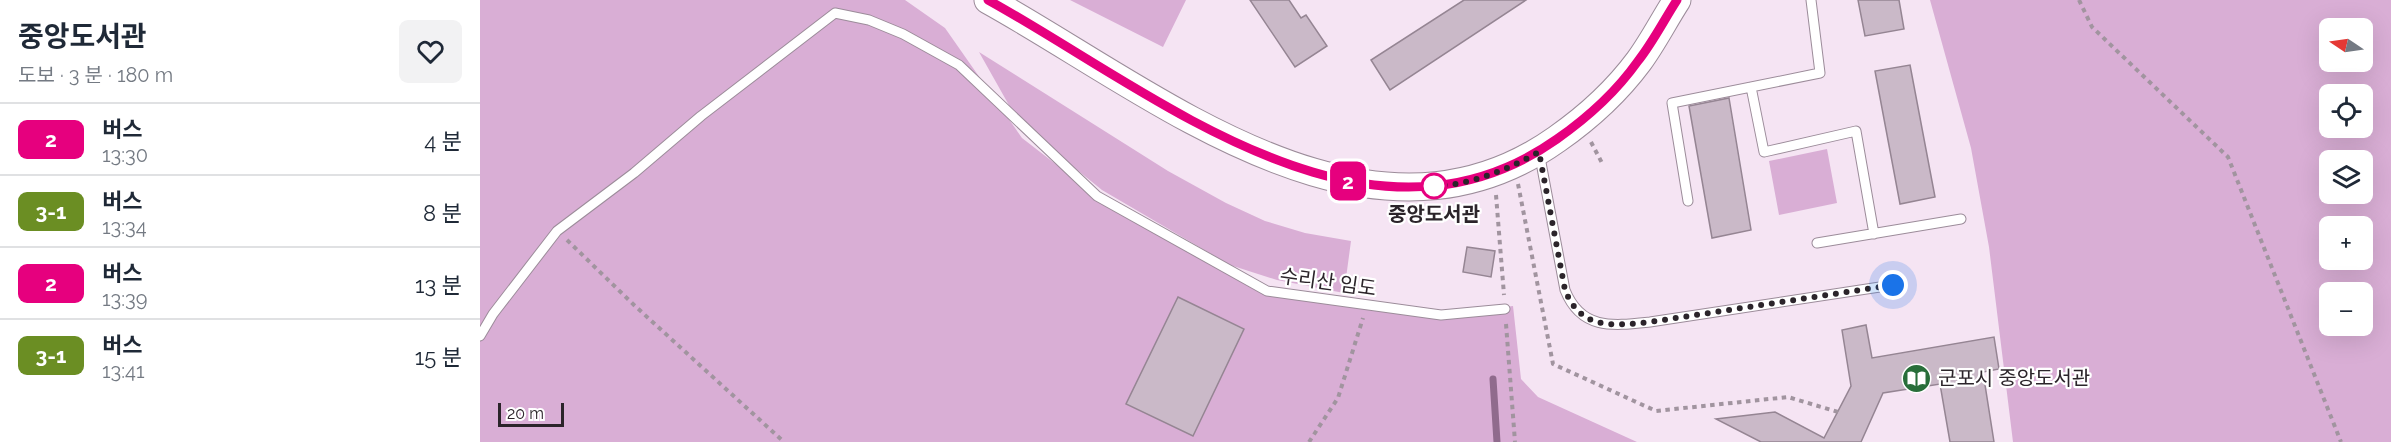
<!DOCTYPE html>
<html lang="ko">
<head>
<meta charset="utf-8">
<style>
	body { margin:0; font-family:Raleway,"Noto Sans KR",sans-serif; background:#f2f2f3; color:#1f2937; height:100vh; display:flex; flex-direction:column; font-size:22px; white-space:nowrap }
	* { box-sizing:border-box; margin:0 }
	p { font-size:20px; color:#747a83 }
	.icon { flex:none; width:33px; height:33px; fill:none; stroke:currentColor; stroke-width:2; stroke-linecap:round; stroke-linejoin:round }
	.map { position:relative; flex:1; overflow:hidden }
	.drawer { display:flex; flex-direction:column; background:#fff; width:480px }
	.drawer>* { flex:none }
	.badge { padding:0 12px; border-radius:9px; font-size:21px; line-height:39px }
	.needle { width:39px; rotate:283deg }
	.fabs { position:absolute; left:1839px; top:18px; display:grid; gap:12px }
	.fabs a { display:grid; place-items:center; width:54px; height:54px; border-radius:9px; background:#fff; box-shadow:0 6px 24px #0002; font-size:30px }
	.scale { position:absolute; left:18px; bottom:15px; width:66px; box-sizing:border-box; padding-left:6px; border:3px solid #2b242a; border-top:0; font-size:16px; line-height:21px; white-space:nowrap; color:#2b242a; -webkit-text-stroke:4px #fff; paint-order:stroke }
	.you { position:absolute; width:30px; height:30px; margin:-15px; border:4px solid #fff; border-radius:50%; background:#1a73e8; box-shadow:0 0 0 9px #1a73e833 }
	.map>.badge { position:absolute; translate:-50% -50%; box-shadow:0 0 0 3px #fff }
	.round { display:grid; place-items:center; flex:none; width:63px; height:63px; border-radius:9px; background:#f2f2f3 }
	.summary { display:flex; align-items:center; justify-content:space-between; height:102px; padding:0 18px }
	h1 { font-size:28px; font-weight:700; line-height:45px }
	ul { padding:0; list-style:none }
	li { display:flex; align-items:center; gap:18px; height:72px; padding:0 18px; border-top:2px solid #e0e1e3 }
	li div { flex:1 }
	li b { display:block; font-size:22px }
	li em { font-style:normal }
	li .badge { min-width:66px; font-weight:700; text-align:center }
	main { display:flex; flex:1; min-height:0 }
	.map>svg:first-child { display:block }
	.green { fill:#d9aed5; fill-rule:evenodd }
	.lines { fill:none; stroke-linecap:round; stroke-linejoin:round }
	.stream { stroke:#906b8d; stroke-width:7 }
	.building { fill:#cab9c8; stroke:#958593; stroke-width:1.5 }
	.lane-casing { stroke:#9c8c9a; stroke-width:11 }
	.secondary-casing { stroke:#9c8c9a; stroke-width:29 }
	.path { stroke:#a1949f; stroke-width:4; stroke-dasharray:4.5 4.5; stroke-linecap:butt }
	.lane { stroke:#fff; stroke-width:9 }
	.secondary { stroke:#fff; stroke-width:27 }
	.line-casing { stroke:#fff; stroke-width:14 }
	.line { stroke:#e6007e; stroke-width:9 }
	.walk { stroke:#2b242a; stroke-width:6; stroke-dasharray:0 10.8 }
	.stop-dot { fill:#fff; stroke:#e6007e; stroke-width:3 }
	.labels { text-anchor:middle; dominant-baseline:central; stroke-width:4.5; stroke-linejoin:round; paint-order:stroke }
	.stop-label { font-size:20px; font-weight:bold; fill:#2b242a; stroke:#fff }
	.street-label { font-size:20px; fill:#2b242a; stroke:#fff }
	.poi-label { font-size:20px; fill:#2b242a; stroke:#fff; text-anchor:start }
</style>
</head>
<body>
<main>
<section class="drawer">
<div class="summary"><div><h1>중앙도서관</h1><p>도보 · 3 분 · 180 m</p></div><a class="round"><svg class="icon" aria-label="heart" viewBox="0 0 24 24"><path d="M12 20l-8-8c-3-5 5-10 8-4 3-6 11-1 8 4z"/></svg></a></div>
<ul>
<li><span class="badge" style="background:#e6007e;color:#fff">2</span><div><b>버스</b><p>13:30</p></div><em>4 분</em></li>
<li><span class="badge" style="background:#6b8e23;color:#fff">3-1</span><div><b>버스</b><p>13:34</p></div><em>8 분</em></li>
<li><span class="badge" style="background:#e6007e;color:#fff">2</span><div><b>버스</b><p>13:39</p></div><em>13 분</em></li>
<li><span class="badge" style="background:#6b8e23;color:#fff">3-1</span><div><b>버스</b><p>13:41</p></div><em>15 분</em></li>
</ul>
</section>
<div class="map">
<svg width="1911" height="442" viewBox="0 0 1911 442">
	<rect width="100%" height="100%" fill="#f5e4f3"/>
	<path class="green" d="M0,0H425L465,28L542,138L617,196L787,291L961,315L1033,306L1041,379L1058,397L1157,442H0Z
		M590,0H706L683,47Z
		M1450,0H1911V442H1533L1509,247L1491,148ZM1882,28V62H1850V28ZM1882,94V128H1850V94ZM1850,160H1882V194H1850ZM1882,226V260H1850V226ZM1882,292V326H1850V292Z
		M499,52L688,171L746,203L785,221L825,233L871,241L864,293L797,280L750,265L622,190L575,152L530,107Z
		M1347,149L1357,203L1299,215L1289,161Z"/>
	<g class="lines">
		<path class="stream" d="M1013,379L1017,442"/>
	</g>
	<path class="building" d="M770,0H809L821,18L826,15L847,46L815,67Z
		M984,0H1046L910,90L891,60Z
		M1378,0H1419L1424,29L1385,36Z
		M1430,65L1455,197L1420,204L1395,71Z
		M1249,98L1271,230L1232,238L1209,106Z
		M987,247L1015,251L1011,277L983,272Z
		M698,297L764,329L713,436L646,404Z
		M1386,325L1392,358L1514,337L1519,369L1503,372L1514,442H1470L1460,384L1403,393L1381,442H1281L1236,419L1295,412L1344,438L1371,386L1362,330Z"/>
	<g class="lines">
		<defs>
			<path id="lane" d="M1271,87L1284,152L1376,131L1394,234
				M1059,152L1085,290C1101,330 1132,326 1170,322L1413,285
				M1208,201L1192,103L1340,73L1331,0
				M1337,243L1481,219
				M0,336L13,314L77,231L154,173L221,116L355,13L389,20L423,34L479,65L617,196L787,291L961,315L1025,309"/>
			<path id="secondary" d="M508,0C673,91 887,274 1077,139C1107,118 1136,92 1159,61C1173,42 1184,20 1197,0"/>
		</defs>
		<use href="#lane" class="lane-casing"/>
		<use href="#secondary" class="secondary-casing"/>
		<path class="path" d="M1599,0L1612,27L1748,157L1861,442
			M1111,142L1122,163
			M1038,184L1073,364L1176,411L1308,397L1358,412
			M1016,195L1024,295
			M87,240L154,305L304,442
			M1026,324L1035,442
			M829,442L858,398L883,318"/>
		<use href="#lane" class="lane"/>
		<use href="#secondary" class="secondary"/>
	</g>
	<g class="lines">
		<defs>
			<path id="line" d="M508,0C673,91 886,274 1077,139C1107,118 1136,92 1158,61C1173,42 1184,20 1197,0"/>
		</defs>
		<use href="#line" class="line-casing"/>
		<use href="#line" class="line"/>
		<path class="walk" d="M954,186C991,185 1026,170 1059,152L1085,290C1101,330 1132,326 1170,322L1413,285"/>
	</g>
	<defs>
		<symbol id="library-disc" viewBox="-11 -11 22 22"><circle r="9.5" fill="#286e3a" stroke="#fff"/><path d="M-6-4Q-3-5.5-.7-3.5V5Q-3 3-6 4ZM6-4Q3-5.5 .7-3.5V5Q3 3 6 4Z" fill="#fff"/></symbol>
	</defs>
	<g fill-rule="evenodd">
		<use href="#library-disc" x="1420" y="362" width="33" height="33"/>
	</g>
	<circle class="stop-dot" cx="954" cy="186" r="12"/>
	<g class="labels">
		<g class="stop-label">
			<text x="954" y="214">중앙도서관</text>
		</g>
		<g class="street-label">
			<text transform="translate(848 282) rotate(8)">수리산 임도</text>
		</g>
		<g class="poi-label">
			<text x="1458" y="378">군포시 중앙도서관</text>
		</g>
	</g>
</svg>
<div class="fabs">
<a><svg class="needle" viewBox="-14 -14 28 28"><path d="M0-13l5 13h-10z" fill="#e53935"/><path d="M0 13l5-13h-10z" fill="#747a83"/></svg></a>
<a><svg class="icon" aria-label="locate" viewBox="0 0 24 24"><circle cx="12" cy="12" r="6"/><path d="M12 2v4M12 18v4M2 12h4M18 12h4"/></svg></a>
<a><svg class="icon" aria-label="layers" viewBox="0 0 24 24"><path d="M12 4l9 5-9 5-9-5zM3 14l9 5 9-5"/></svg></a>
<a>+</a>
<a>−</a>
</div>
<div class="scale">20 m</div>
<div class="you" style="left:1413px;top:285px"></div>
<b class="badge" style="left:868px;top:181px;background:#e6007e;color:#fff">2</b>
</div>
</main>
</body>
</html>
